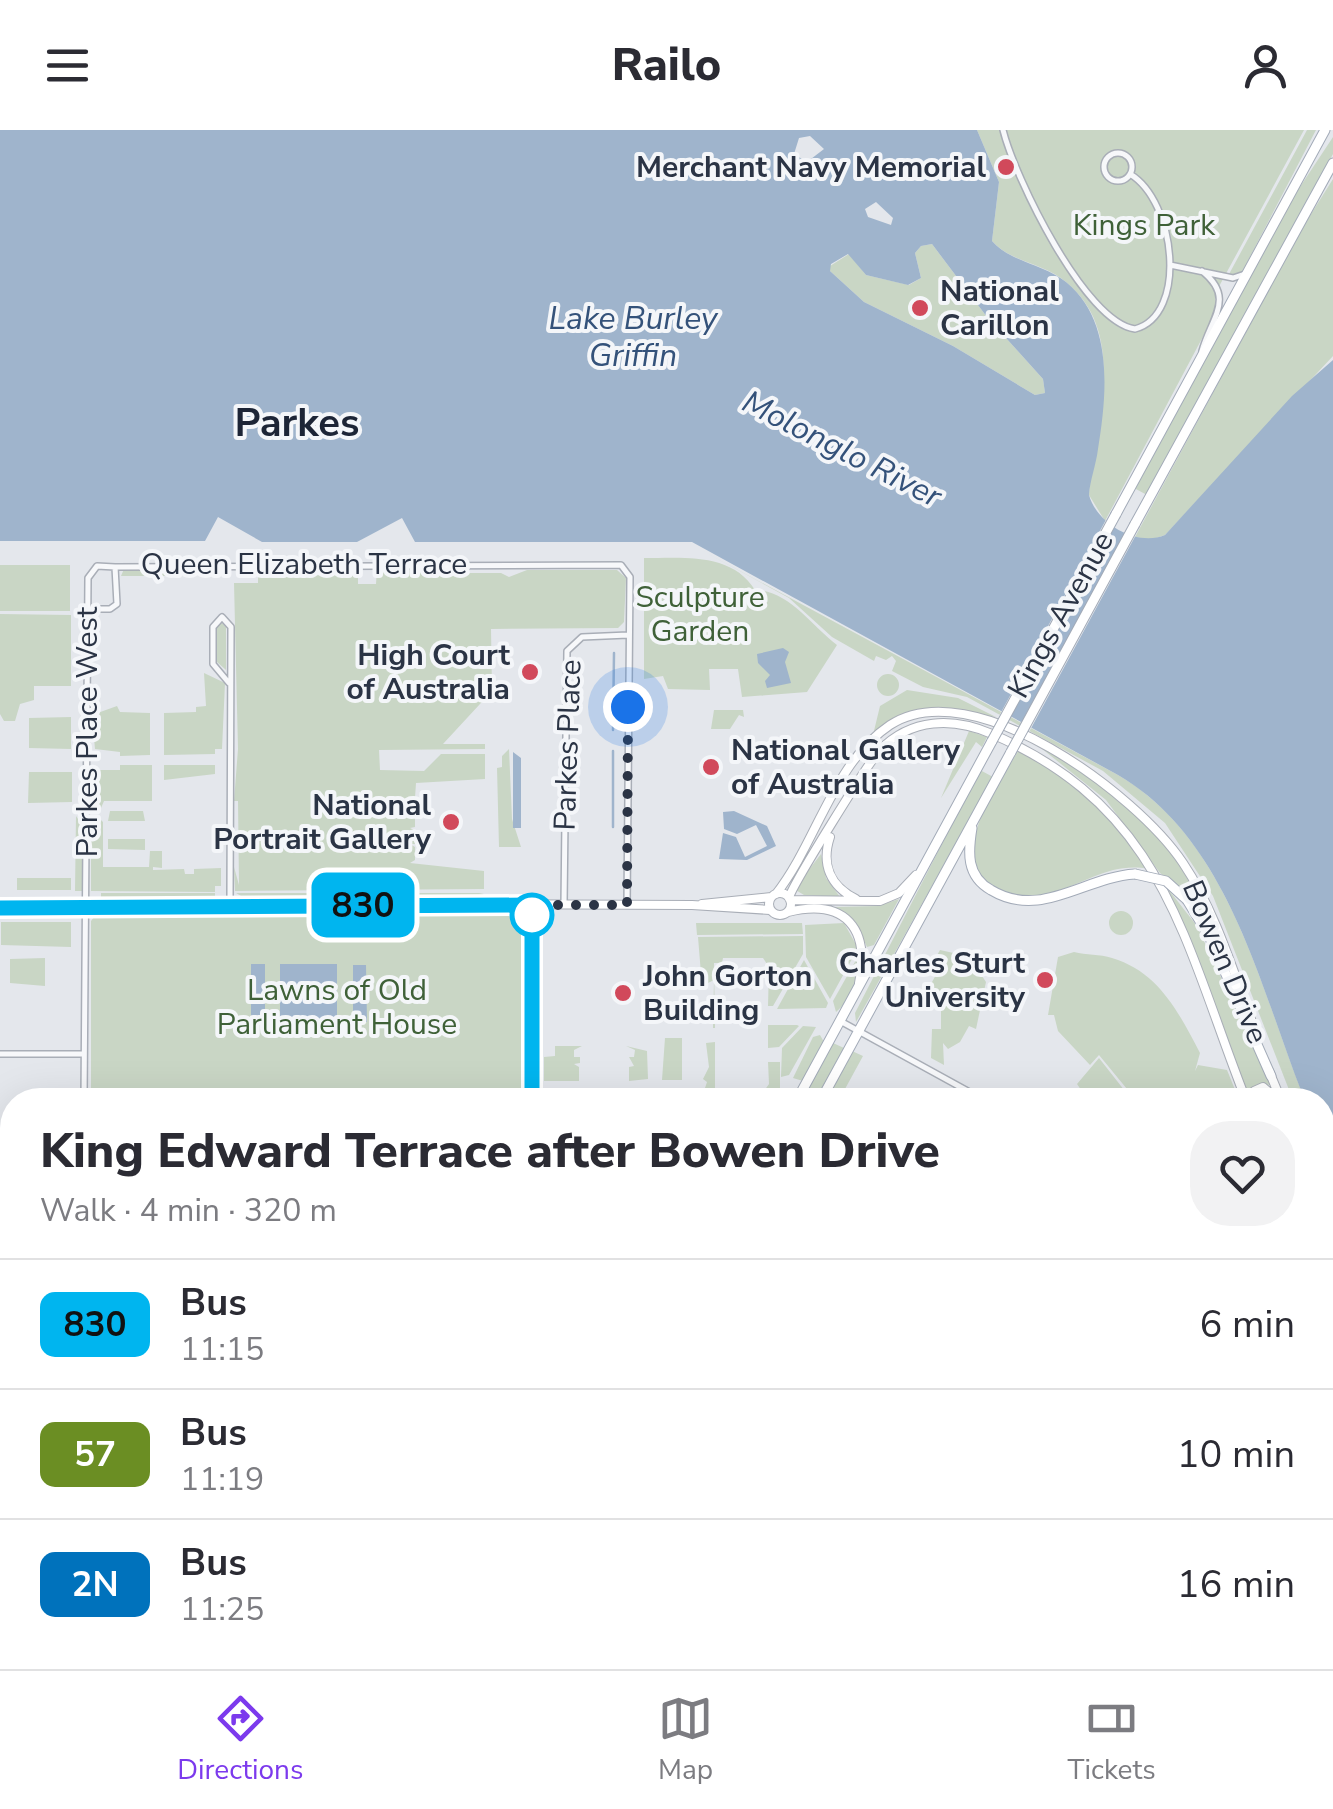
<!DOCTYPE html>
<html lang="en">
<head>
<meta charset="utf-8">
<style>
	body { margin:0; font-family:"Nunito Sans",sans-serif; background:#f2f2f3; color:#2b2b33; height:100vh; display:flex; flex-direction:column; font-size:38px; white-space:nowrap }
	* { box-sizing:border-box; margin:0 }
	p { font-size:32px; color:#7c7c81 }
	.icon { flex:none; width:55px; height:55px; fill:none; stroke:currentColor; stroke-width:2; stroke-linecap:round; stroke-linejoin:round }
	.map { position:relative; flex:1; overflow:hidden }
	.drawer { position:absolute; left:0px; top:958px; width:1335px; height:582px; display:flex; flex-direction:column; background:#fff; border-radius:40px 40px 0 0; box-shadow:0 10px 40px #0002 }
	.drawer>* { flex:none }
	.badge { padding:0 20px; border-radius:15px; font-size:35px; line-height:65px }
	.you { position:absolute; width:50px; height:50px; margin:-25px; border:8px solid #fff; border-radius:50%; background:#1a73e8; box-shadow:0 0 0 15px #1a73e833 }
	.map>.badge { position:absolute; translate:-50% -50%; box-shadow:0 0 0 5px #fff }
	.round { display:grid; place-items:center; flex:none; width:105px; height:105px; border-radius:40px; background:#f2f2f3 }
	.summary { display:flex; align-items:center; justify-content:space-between; height:170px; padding:0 40px }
	h1 { font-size:48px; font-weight:800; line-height:75px }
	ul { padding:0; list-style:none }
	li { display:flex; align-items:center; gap:30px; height:130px; padding:0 40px; border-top:2px solid #e1e1e2 }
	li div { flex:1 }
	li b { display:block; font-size:38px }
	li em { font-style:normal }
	li .badge { min-width:110px; font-weight:700; text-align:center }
	header { display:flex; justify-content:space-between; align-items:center; height:130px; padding:0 40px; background:#fff; font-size:45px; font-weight:800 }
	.tab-bar { display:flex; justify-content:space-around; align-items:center; height:140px; border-top:2px solid #e1e1e2; background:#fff; font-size:28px; color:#7c7c81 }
	.tab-bar a { display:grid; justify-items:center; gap:5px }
	.tab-bar .selected { color:#7c3aed }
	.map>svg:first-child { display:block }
	.green { fill:#c9d6c5 }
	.water { fill:#9fb4cc; fill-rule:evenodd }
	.pier { fill:#e4e7ec }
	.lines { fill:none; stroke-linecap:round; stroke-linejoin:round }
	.stream { stroke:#9fb4cc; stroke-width:2.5 }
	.minor-casing { stroke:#a9aeb7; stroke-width:8 }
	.tertiary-casing { stroke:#a9aeb7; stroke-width:10 }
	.secondary-casing { stroke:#a9aeb7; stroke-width:10 }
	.primary-casing { stroke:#a3abb8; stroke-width:11 }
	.trunk-casing { stroke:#8b94a3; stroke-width:11 }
	.motorway-casing { stroke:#8b94a3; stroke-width:12 }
	.minor { stroke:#f7f8fa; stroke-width:5 }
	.tertiary { stroke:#f7f8fa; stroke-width:8 }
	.secondary { stroke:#fff; stroke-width:8 }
	.primary { stroke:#fff; stroke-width:9 }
	.trunk { stroke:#fff; stroke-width:9 }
	.motorway { stroke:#fff; stroke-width:10 }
	.primary-bridge-casing { stroke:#a3abb8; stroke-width:11; stroke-linecap:butt }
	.primary-bridge { stroke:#fff; stroke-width:9 }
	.line-casing { stroke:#fff; stroke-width:22 }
	.line { stroke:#00b5ef; stroke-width:15 }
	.walk { stroke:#2b3445; stroke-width:10; stroke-dasharray:0 18 }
	.poi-dot { fill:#d1495b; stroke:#f4f6f9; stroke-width:4 }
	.stop-dot { fill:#fff; stroke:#00b5ef; stroke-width:5 }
	.labels { text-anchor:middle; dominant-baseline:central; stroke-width:8; stroke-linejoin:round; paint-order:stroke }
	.poi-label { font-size:30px; font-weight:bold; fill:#2b3445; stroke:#f4f6f9; text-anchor:end }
	.park-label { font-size:30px; fill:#3f6138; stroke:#f4f6f9 }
	.street-label { font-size:30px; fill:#2b3445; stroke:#f4f6f9 }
	.water-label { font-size:32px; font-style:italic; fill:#34527a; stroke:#f4f6f9 }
	.district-label { font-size:40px; font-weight:bold; fill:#1d2536; stroke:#f4f6f9 }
</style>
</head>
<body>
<header><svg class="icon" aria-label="menu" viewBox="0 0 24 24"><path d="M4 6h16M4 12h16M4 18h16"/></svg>Railo<svg class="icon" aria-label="person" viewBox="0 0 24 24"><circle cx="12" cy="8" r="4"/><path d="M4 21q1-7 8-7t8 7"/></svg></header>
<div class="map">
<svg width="1333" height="1539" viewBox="0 0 1333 1539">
	<rect width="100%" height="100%" fill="#e4e7ec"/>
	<path class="green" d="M977,0H1304L1216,162L1215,184L1105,391L1089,365C1093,295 1131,206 1066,152C1044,133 1010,132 992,111L999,52Z
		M1307,0H1316L1241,144L1228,146Z
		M1333,7V24L1147,365L1134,358L1294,66Z
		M1333,49V226L1165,405L1151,410L1135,407L1301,100Z
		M932,114L987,187L1043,249L1045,263L1035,265L953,216L864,172L830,141V136L849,124L866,145L909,155L921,148L915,123L921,116Z
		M703,421L1118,645C1230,710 1260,859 1305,970H1293L1213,766L1165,693L1103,641L967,567L923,557L892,541L896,531L892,526L886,530L876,526L874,531L832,507L789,468Z
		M644,428C682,428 732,422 755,460C788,460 812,496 837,515L807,562L742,567L738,539H709L710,560L668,559L663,546L644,549Z
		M0,435H70V481H0Z
		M191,437L186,446H121L124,439Z
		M426,438L429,443H501L509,447L527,440H617L626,448L624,492L618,498L491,499L492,561L443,614H485V619L379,620L380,640L424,641L441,624H485V649L416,653L415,668L421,669L399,670L422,671V680L388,681L421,682L415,687V697L410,698L416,701L415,714H410L415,717V730L410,733L484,741V759L235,761L234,737L239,755L238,671H234L238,619L234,453H258V442L308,446L358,442V454H376L377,439Z
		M0,484L71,485V556H34V570L20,574L15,591H4L0,584Z
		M222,493L226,497V540L217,532V496Z
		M204,543L225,553L222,619H215V624L164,625V583L196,582V577L206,576Z
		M877 555a11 11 0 1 1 22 0a11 11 0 1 1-22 0Z
		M907,560L958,568L996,587C941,579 925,566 873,605L880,576Z
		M117,576L120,582L150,583V625L120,626V622L95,619L92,585Z
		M714,580H743L744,587L739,585L730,599H711Z
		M71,587V619L29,618V588Z
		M969,601L987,607L982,617L976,612L941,668Z
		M1041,618C1163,685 1190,737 1239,863L1185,763L1160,743L1106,670Z
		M509,619L512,689L521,717H499L497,638L502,637V626Z
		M1018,621C1077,646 1112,689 1149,739C1112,732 1088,752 1054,762C1034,769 1013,767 994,757C943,728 999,655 1018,621Z
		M120,635H152V671H104L101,678L94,679L95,640H120Z
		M164,635H215V644L164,650Z
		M980,640L993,647L856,892L855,883Z
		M29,642H72V672L28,673Z
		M110,681H143L145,691H108Z
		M76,686L82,695V761H75Z
		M98,687L103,692V737H149L150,721H162V738L153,737V740L184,739L185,744H194V739L221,738V756H215V762L91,761V691Z
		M108,709H145V720L108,719Z
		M821,724L826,748L840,767L804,765L794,759Z
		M17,748H71V760H17Z
		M1168,759L1197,796L1271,955L1258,954L1246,962Z
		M101,763H215V770H101Z
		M236,763H479L484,764L474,770H248Z
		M899,769L874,815L867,817L855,791L833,777L878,776Z
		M513,781L523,786L526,794L525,970H91V791L98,782Z
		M1109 793a12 12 0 1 1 24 0a12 12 0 1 1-24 0Z
		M1,792H71V817L1,815Z
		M696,793H802L803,804L697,805Z
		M844,793L858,818L830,869L806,827L805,795Z
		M803,806V824L773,876H768L769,837L763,828H723L722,833H714L715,898H713L714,850L702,856L698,807Z
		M940,820L958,824L986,845L982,846L986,852L976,899L969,896L960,912L948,919L943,913L944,935L931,928L932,899H941V867L927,861L937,843L930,838Z
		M1074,822C1086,825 1100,824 1112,828C1159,842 1179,883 1200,923L1195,941L1198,935L1227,940L1238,967L1136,970L1099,925L1090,935L1058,901L1054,885H1048L1058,827Z
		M860,823C859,843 852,870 836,882L833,871Z
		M45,828V856L10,853V829Z
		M804,830L828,873L826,878L777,879Z
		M768,895H797L799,896L779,917L768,918Z
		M803,896L816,897L789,945L781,947L782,918Z
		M820,905L824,912L803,951L793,948L813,907Z
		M665,908H682V950H662Z
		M715,912V961H704L707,952L703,949L709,937L706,913Z
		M833,913L844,918L815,970H802Z
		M555,916H582L574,920V927H580V933L574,934L579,937V951H544V927L555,926Z
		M626,916L647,921L648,949L629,951V937L634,936L629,927H634L635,920Z
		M852,921L863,926L839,970H826Z
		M1099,928L1132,970H1088L1077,954Z
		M768,932H780V962L776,970H746L739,961H764L769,954Z
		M1322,999L1333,1012V1086L1323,1059Z
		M12,1072V1176C0,1150 0,1098 12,1072Z
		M1325,1096L1333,1112V1178L1323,1158Z
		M64,1528H88L95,1539H48Z
		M137,1528H257V1539H152Z
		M277,1528H339V1539H277Z
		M359,1528H492L487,1539H359Z
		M946,1528H992L994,1533L983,1539H948L939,1532Z"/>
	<path class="water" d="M0,0H977L999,52L992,111C1010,132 1044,134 1066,152C1114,191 1107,264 1098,319C1096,335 1090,350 1089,365C1097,394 1137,417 1165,405L1292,266L1333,230V1012L1323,999L1322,970H1305L1302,963C1259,854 1228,709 1118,645L692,412H415L402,388L357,412H262L218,387L205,411H0ZM810,6L824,19L807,32L794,24L799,8ZM876,72L893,88L891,95L868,87L865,79ZM932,114L987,187L1043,249L1045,263L1035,265L953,216L864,172L830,141L831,134L848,124L866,145L908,155L921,148L915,123L921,116Z
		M783,518L789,522L785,532L791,553L767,558L765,551L770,545L758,533L757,524Z
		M513,622L521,628V698H513Z
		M734,681L767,696L776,716L747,730L719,729L723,703L736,707L745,727L767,716L756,695L737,704L724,699L723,682Z
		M251,834H265V891H251Z
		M280,834H337V891H280Z
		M353,835H366L367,892H353Z"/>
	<path class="pier" d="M1108,386L1117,391L1008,591L999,586Z
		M1128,398L1137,403L1029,602L1019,597Z"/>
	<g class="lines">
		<path class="stream" d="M613,600L614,523
			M613,697V621
			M1322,1339L1333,1334"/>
		<defs>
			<path id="minor" d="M1003,0C1015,48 1085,192 1135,199C1188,185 1176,72 1130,44
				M1104 37a14 14 0 1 1 28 0a14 14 0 1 1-28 0Z
				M1170,135L1233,148L1245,144
				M1202,221C1211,188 1236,168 1202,141
				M115,437L621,435L630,447L627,775
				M87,479H110L117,474L115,437
				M229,553L213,534V497L222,487L231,497L230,772
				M564,775L567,521L582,507L628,505
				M842,892L984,970
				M0,924H84
				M84,970L88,448L97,436L115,437
				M531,970L532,775
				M0,1043L12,1056L0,1070
				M0,1177L12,1190
				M1322,1471L1333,1465
				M1322,1504L1333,1523
				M355,1528V1539
				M1170,1528L1176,1539
				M261,1539L262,1528
				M495,1539L499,1528
				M502,1539L509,1528
				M1198,1539L1219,1528"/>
			<path id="tertiary" d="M1008,1528L1014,1539"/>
			<path id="secondary" d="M830,707C821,734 830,756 856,769
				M769 774a11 11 0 1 1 22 0a11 11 0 1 1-22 0Z
				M776,764C817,712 833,633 890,595C972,541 1137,664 1183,733C1216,782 1234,844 1255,900
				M789,768C791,757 868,633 880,620C911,588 953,587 992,604C1165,679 1183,810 1246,970
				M790,770L880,771L899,763L916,745
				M0,772L692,775L770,780
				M702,774L771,767
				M0,778L81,776
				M788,782C846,768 870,799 859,853
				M1269,941L1281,970
				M1251,970L1254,961L1263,957L1278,970
				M1322,1074L1333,1100
				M1322,1164L1333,1182
				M1322,1318L1333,1313
				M1322,1359L1333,1354
				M929,1533L946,1539
				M917,1539L939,1528
				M994,1539L1015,1528"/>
			<path id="primary" d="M1116,384L1325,0
				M1135,394L1333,33
				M972,698C968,722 966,746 991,760C1041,790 1084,747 1135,744
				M1187,770L1209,806L1271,946
				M797,970L992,611
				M821,970L1011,622
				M16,1539L31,1528
				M33,1539L49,1528"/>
			<path id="trunk" d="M0,1302L12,1325
				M0,1345L11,1365
				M561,1528L577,1539
				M582,1528L597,1539
				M42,1539L57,1528"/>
			<path id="motorway" d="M11,1365L12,1368
				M97,1528L101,1539
				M111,1528L118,1539
				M128,1528L140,1539"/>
		</defs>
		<use href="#minor" class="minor-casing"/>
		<use href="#tertiary" class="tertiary-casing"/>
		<use href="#secondary" class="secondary-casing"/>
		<use href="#primary" class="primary-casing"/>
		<use href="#trunk" class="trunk-casing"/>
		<use href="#motorway" class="motorway-casing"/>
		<use href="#minor" class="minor"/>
		<use href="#tertiary" class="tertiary"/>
		<use href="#secondary" class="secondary"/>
		<use href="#primary" class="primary"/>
		<use href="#trunk" class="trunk"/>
		<use href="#motorway" class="motorway"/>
		<defs>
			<path id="primary-bridge" d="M992,611L1116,384
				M1011,622L1135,394
				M1135,744L1166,751L1187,770"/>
		</defs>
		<use href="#primary-bridge" class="primary-bridge-casing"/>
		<use href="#primary-bridge" class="primary-bridge"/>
	</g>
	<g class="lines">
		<defs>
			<path id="line" d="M0,778L532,775V970"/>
		</defs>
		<use href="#line" class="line-casing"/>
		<use href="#line" class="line"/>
		<path class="walk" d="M532,785V775H627L628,577"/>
	</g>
	<g class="poi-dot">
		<circle cx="1006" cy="37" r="10"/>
		<circle cx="920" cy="178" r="10"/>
		<circle cx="530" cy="542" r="10"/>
		<circle cx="711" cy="637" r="10"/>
		<circle cx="451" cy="692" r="10"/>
		<circle cx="1045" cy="850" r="10"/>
		<circle cx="623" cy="863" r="10"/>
	</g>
	<circle class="stop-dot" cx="532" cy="785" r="20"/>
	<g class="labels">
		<g class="poi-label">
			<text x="986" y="37">Merchant Navy Memorial</text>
			<text x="940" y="161" text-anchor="start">National<tspan x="940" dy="34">Carillon</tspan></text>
			<text x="510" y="525">High Court<tspan x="510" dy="34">of Australia</tspan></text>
			<text x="731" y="620" text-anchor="start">National Gallery<tspan x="731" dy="34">of Australia</tspan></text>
			<text x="431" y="675">National<tspan x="431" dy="34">Portrait Gallery</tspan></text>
			<text x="1025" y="833">Charles Sturt<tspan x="1025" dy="34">University</tspan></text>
			<text x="643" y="846" text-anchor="start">John Gorton<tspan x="643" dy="34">Building</tspan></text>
		</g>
		<g class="park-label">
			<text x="1144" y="95">Kings Park</text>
			<text x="700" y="467">Sculpture<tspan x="700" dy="34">Garden</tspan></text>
			<text x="337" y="860">Lawns of Old<tspan x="337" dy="34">Parliament House</tspan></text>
		</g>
		<g class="street-label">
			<text x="304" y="434">Queen Elizabeth Terrace</text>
			<text transform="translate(1061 485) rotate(-61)">Kings Avenue</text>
			<text transform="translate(87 602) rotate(-90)">Parkes Place West</text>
			<text transform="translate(568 615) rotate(-88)">Parkes Place</text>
			<text transform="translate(1225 832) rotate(67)">Bowen Drive</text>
		</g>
		<g class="water-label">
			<text x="633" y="188">Lake Burley<tspan x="633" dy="37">Griffin</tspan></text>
			<text transform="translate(842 319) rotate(27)">Molonglo River</text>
		</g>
		<g class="district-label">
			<text x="297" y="293">Parkes</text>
		</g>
	</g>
</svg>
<div class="you" style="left:628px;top:577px"></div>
<b class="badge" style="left:363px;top:775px;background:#00b5ef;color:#111">830</b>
<section class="drawer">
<div class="summary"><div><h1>King Edward Terrace after Bowen Drive</h1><p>Walk · 4 min · 320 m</p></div><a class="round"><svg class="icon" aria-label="heart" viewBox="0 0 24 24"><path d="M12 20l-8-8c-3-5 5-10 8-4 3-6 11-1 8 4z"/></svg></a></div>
<ul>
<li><span class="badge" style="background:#00b5ef;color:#111">830</span><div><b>Bus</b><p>11:15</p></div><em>6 min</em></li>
<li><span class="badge" style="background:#6b8e23;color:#fff">57</span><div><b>Bus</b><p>11:19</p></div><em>10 min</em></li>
<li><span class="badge" style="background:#0072bc;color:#fff">2N</span><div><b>Bus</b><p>11:25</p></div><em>16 min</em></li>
</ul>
</section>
</div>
<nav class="tab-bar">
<a class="selected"><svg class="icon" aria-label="directions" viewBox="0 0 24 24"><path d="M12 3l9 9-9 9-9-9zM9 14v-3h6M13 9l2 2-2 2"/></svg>Directions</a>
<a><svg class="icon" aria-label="map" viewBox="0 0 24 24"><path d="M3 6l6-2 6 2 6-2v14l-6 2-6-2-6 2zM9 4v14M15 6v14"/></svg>Map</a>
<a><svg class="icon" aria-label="tickets" viewBox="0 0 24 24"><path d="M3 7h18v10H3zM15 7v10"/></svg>Tickets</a>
</nav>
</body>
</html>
